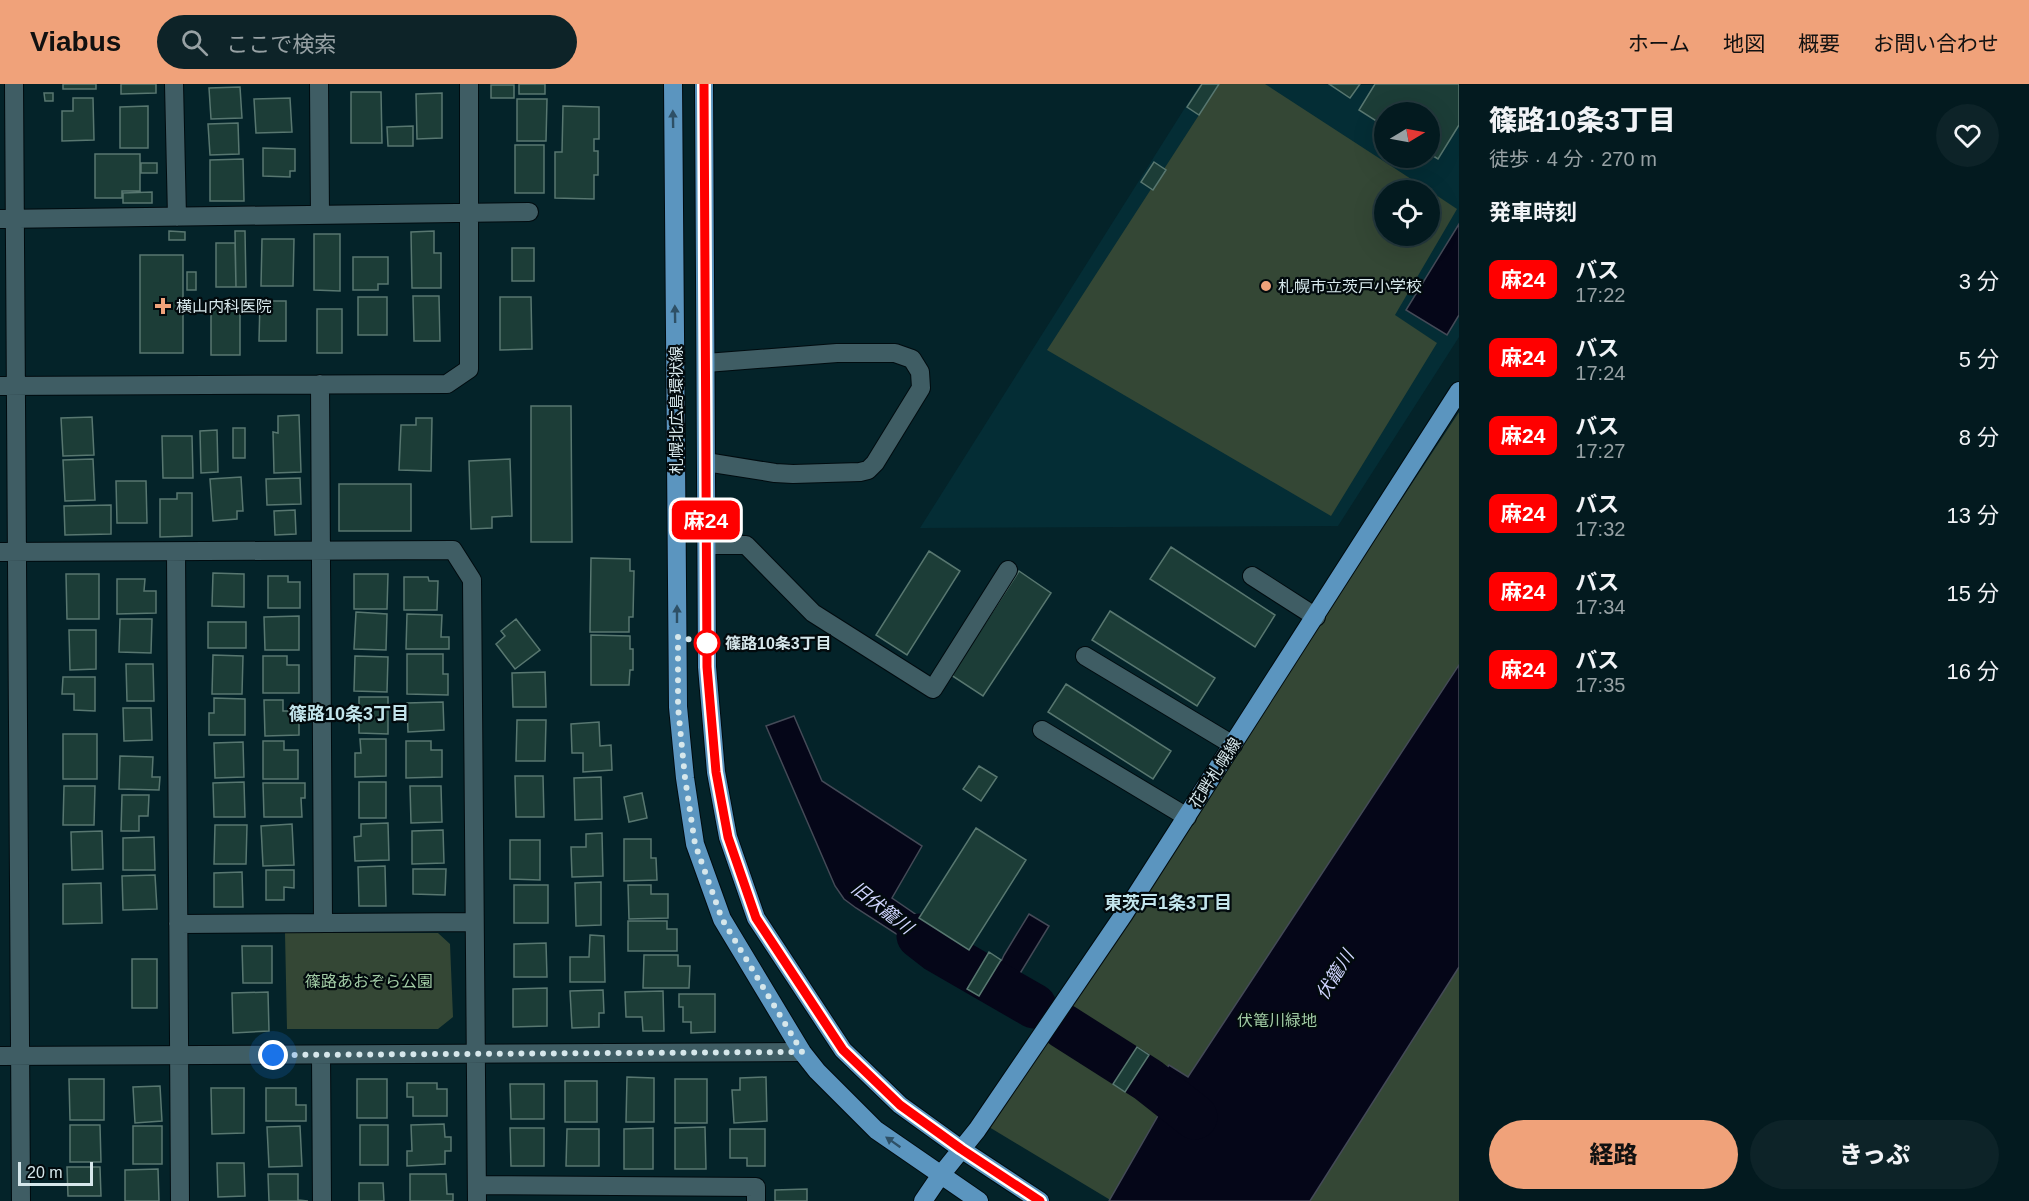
<!DOCTYPE html>
<html lang="ja">
<head>
<meta charset="utf-8">
<style>
	body { margin:0; font-family:Arial,"Noto Sans JP",sans-serif; background:#0d2328; color:#f1f3f6; height:100vh; display:flex; flex-direction:column; font-size:22px; white-space:nowrap }
	* { box-sizing:border-box; margin:0 }
	p { font-size:20px; color:#97a1a4 }
	.icon { flex:none; width:33px; height:33px; fill:none; stroke:currentColor; stroke-width:2; stroke-linecap:round; stroke-linejoin:round }
	.map { position:relative; flex:1; overflow:hidden }
	.details { display:flex; flex-direction:column; background:#031a1f; width:570px }
	.details>* { flex:none }
	.badge { padding:0 12px; border-radius:9px; font-size:21px; line-height:39px }
	.needle { width:39px; rotate:80deg }
	.fabs { position:absolute; left:1374px; top:18px; display:grid; gap:12px }
	.fabs a { display:grid; place-items:center; width:66px; height:66px; border-radius:50%; background:#031a1f; box-shadow:0 6px 24px #0002,0 0 0 2px #24383d; font-size:30px }
	.scale { position:absolute; left:18px; bottom:15px; width:75px; box-sizing:border-box; padding-left:6px; border:3px solid #d6e7eb; border-top:0; font-size:16px; line-height:21px; white-space:nowrap; color:#d6e7eb; -webkit-text-stroke:4px #020a0d; paint-order:stroke }
	.you { position:absolute; width:30px; height:30px; margin:-15px; border:4px solid #fff; border-radius:50%; background:#1a73e8; box-shadow:0 0 0 9px #1a73e833 }
	.map>.badge { position:absolute; translate:-50% -50%; box-shadow:0 0 0 3px #fff }
	h2 { padding:0 30px; font-size:22px; line-height:54px }
	.round { display:grid; place-items:center; flex:none; width:63px; height:63px; border-radius:32px; background:#0d2328 }
	.head { display:flex; align-items:center; justify-content:space-between; height:102px; padding:0 30px }
	h1 { font-size:28px; font-weight:800; line-height:45px }
	.button { display:flex; gap:12px; margin-top:auto; padding:12px 30px }
	.button a { flex:1; height:69px; border-radius:36px; background:#f0a27a; color:#111; font-size:24px; font-weight:800; line-height:69px; text-align:center }
	.button a+a { background:#0d2328; color:#f1f3f6 }
	ul { padding:0; list-style:none }
	li { display:flex; align-items:center; gap:18px; height:78px; padding:0 30px }
	li div { flex:1 }
	li b { display:block; font-size:22px }
	li em { font-style:normal }
	li .badge { min-width:66px; font-weight:700; text-align:center }
	header { display:flex; align-items:center; gap:36px; box-sizing:border-box; height:84px; padding:0 30px; background:#f0a27a; color:#111 }
	header strong { font-size:28px }
	nav { display:flex; gap:33px; margin-inline-start:auto; font-size:21px }
	.search { width:420px; height:54px; background:#0d2328; display:flex; align-items:center; gap:15px; box-sizing:border-box; padding:0 21px; border-radius:33px; color:#97a1a4; font-size:22px }
	main { display:flex; flex:1; min-height:0 }
	.map>svg:first-child { display:block }
	.built { fill:#042d35; fill-rule:evenodd }
	.green { fill:#344735 }
	.water { fill:#050618; stroke:#444a57; stroke-width:1.5 }
	.lines { fill:none; stroke-linecap:round; stroke-linejoin:round }
	.river { stroke:#050618; stroke-width:45 }
	.building { fill:#1c3d37; stroke:#587770; stroke-width:1.5 }
	.minor-casing { stroke:#000b0f; stroke-width:20 }
	.major-casing { stroke:#000b0f; stroke-width:20 }
	.minor { stroke:#3f5d64; stroke-width:18 }
	.major { stroke:#5b95bf; stroke-width:18 }
	.oneway { fill:#2e5066 }
	.line-casing { stroke:#fff; stroke-width:14 }
	.line { stroke:#f00; stroke-width:9 }
	.walk { stroke:#d6e7eb; stroke-width:6; stroke-dasharray:0 10.8 }
	.poi-dot { fill:#f0a27a; stroke:#020a0d; stroke-width:2 }
	.stop-dot { fill:#fff; stroke:#f00; stroke-width:3 }
	.labels { text-anchor:middle; dominant-baseline:central; stroke-width:4.5; stroke-linejoin:round; paint-order:stroke }
	.poi-label { font-size:16px; fill:#d6e7eb; stroke:#020a0d; text-anchor:start }
	.street-label { font-size:16px; fill:#d6e7eb; stroke:#020a0d }
	.stop-label { font-size:16px; font-weight:bold; fill:#d6e7eb; stroke:#020a0d; text-anchor:start }
	.park-label { font-size:16px; fill:#a1cba4; stroke:#020a0d }
	.neighbourhood-label { font-size:18px; font-weight:bold; fill:#c3e5ec; stroke:#020a0d }
	.water-label { font-size:18px; font-style:italic; fill:#cfd4fd; stroke:#020a0d }
</style>
</head>
<body>
<header>
<strong>Viabus</strong>
<div class="search"><svg class="icon" aria-label="search" viewBox="0 0 24 24"><circle cx="10" cy="10" r="6"/><path d="M15 15l6 6"/></svg>ここで検索</div>
<nav><a>ホーム</a><a>地図</a><a>概要</a><a>お問い合わせ</a></nav>
</header>
<main>
<div class="map">
<svg width="1459" height="1117" viewBox="0 0 1459 1117">
	<rect width="100%" height="100%" fill="#042329"/>
	<path class="built" d="M1200,0H1459V253L1338,442L920,444ZM1384,28H1430V74H1384ZM1384,106H1430V152H1384Z"/>
	<path class="green" d="M1219,0H1265L1428,106H1384V152H1430V107L1457,125L1395,231L1437,259L1331,432L1047,266Z
		M1459,328V1117H1112L989,1043Z
		M285,849H438L450,860L453,933L438,945H287Z"/>
	<path class="water" d="M1459,140V231L1447,251L1406,226Z
		M1459,581V883L1310,1117H1109L1159,1030L1144,1020L1149,1012L1141,1007L1156,984L1164,989L1169,981L1188,993Z
		M794,632L822,697L922,762L892,814L978,873L966,895L856,824L844,815L835,802L766,642Z
		M1029,830L1049,842L1016,896L1030,904L1017,925L987,908L1004,871Z
		M1071,930L1114,959L1101,980L1059,952Z"/>
	<g class="lines">
		<path class="river" d="M919,852L937,866L1034,922
			M1063,942L1148,996L1195,1033"/>
	</g>
	<path class="building" d="M63,0H96V5H63Z
		M121,0H156V9L121,10Z
		M519,0H545V10H519Z
		M1202,0H1219L1199,31L1187,23Z
		M1329,0H1360L1350,14Z
		M1375,0H1459V41L1438,75L1430,70V28H1384V42L1359,26Z
		M491,1H514V14H491Z
		M240,3L242,34L211,35L209,4Z
		M351,8H381L382,59H351Z
		M44,9H53V17H45Z
		M442,9V54L417,55L416,10Z
		M73,14H93L94,56L62,57V27H73Z
		M290,14L292,48L256,49L254,15Z
		M517,15H547L546,57H517Z
		M148,22V64H120V23Z
		M563,22L599,23V55H594V67H598V91H594V115L555,114V68H562Z
		M238,39L239,70L210,71L208,40Z
		M413,42V62H388L387,43Z
		M515,61H544V109H515Z
		M263,64L295,65V87H290V93L263,92Z
		M95,70H140V107H122V114H95Z
		M243,75L244,117H210V76Z
		M1154,78L1166,86L1153,106L1141,98Z
		M141,79H157V89H141Z
		M152,108V119H123V109Z
		M169,147L185,148V156H169Z
		M235,147H245L246,203H236Z
		M434,147V169H441V204H412L411,148Z
		M314,150H340V207L314,206Z
		M262,155H294L293,202H261Z
		M216,159H235L236,203H216Z
		M512,164H534V197H512Z
		M140,171H183V269H140Z
		M353,173H388V200H378V206H353Z
		M187,188H196V206H187Z
		M413,212H439L440,257H414Z
		M358,213H387V251H358Z
		M500,213H531L532,265L500,266Z
		M211,216H240V271H211Z
		M260,217H286V257H259Z
		M317,225H342V269H317Z
		M531,322H571L572,458H531Z
		M299,331L301,388L274,389L273,348L278,349V332Z
		M92,333L94,371L63,372L61,334Z
		M416,334H432L431,387L399,386L401,341H416Z
		M233,344H245V374H233Z
		M217,346L218,388L201,389L200,347Z
		M162,352H192L193,394H163Z
		M93,375L95,416L65,417L63,376Z
		M510,375L512,432L492,433V444L471,445L469,377Z
		M241,393L243,427H237V435L213,437L210,395Z
		M300,394L301,420L267,421L266,395Z
		M116,397H146L147,439H117Z
		M339,400H411V447H339Z
		M177,409H192V452L160,453V415H177Z
		M111,421V450L65,451L64,422Z
		M295,426L296,450L275,451L274,427Z
		M1171,463L1275,531L1255,563L1150,495Z
		M929,467L960,487L907,571L876,551Z
		M591,474L630,475V487H634L633,533H629V548H590Z
		M1019,487L1051,509L983,612L951,591Z
		M213,489L244,490V523L212,522Z
		M66,490H99V535H67Z
		M354,490H388L387,525H354Z
		M268,492H288V498H300V524H268Z
		M404,493H428L429,497H438L437,526H404Z
		M117,495H145L144,507H156V529L117,530Z
		M1110,527L1215,594L1197,622L1092,556Z
		M356,528L387,530L386,566L354,565Z
		M407,530L442,531L441,553H449V565H406Z
		M299,532V566H265L264,533Z
		M120,535H152L151,569L119,568Z
		M516,535L540,566L515,585L496,560L505,552L501,547Z
		M208,538H246V564H208Z
		M69,546H96V585L70,586Z
		M591,551L630,552V565H633V586H630L629,601H591Z
		M407,570H443V590H448V611L407,610Z
		M213,571L243,572L242,610H212Z
		M263,572H287V581H299V609H263Z
		M355,572L388,573L387,608L354,607Z
		M126,580H153L154,617H127Z
		M545,588L546,623H513L512,589Z
		M63,593H95V627L74,626V610H62Z
		M1066,600L1171,667L1153,695L1048,628Z
		M359,613H388V650L359,649Z
		M214,614L245,615V651H209V629H214Z
		M264,616H283V627H299V651L265,652Z
		M443,618L444,646L408,648L407,619Z
		M123,624H151L152,656L124,657Z
		M517,636H546L545,677H516Z
		M599,638L600,662L611,661L612,686L583,688V669H572L571,640Z
		M63,650H97V695H63Z
		M360,655H386V692L355,693V669H361Z
		M263,657H284V666H298V695H263Z
		M406,657H431V666H442V693L406,694Z
		M243,658L244,693L215,694L214,659Z
		M120,672L153,673L152,693H160L159,706L119,705Z
		M979,682L997,693L981,717L963,705Z
		M515,692H543L544,733H516Z
		M601,693L602,735L575,736L574,694Z
		M244,698L245,733H214L213,699Z
		M359,698H386V734H359Z
		M263,699H305V714H301L302,733H264Z
		M64,702H95L94,741H63Z
		M410,702H441L442,738L411,739Z
		M642,709L647,734L629,738L624,713Z
		M122,711H149L148,732H139V747H121Z
		M388,739L389,776L355,777L354,753L361,752V740Z
		M292,740L294,781L263,782L261,742Z
		M215,741H247L246,780H214Z
		M976,744L1026,776L969,866L919,834Z
		M443,746L444,779L412,780V747Z
		M102,747L103,785L72,786L71,748Z
		M602,749L603,792L572,793L571,763H586V750Z
		M154,753L155,786H123V754Z
		M624,755H651V774H656L657,796L624,797Z
		M510,756H540V796L510,795Z
		M385,782L386,822H359L358,783Z
		M413,785H446L445,811L413,810Z
		M266,786H294V804L284,803V816H266Z
		M242,788L243,823H214V789Z
		M155,791L157,825L123,826L122,792Z
		M601,798V841L576,842L575,799Z
		M101,799L102,839L63,840V800Z
		M514,801H548V839H514Z
		M628,801H651V810H668V834L629,835Z
		M628,837H667V845H677V867H628Z
		M590,851L604,852L605,898H570V873H589Z
		M546,859L547,893H514V860Z
		M242,862H272V899H243Z
		M989,868L1001,876L979,912L967,905Z
		M644,871H678V882H690L689,904H643Z
		M132,875H157V924H132Z
		M547,904V942L513,943V905Z
		M603,906L604,929H599V943L572,944L570,907Z
		M663,907L664,947H643L642,933H626L625,908Z
		M268,908L269,947L233,949L232,909Z
		M679,910H715V948L691,949V938H683V923H679Z
		M1137,963L1149,971L1125,1008L1113,1000Z
		M627,993L654,994V1038H626Z
		M766,993L767,1037L734,1039L732,1006H740V994Z
		M69,995H104V1036H70Z
		M357,995H387V1034H357Z
		M675,995H707V1039H675Z
		M565,997H597V1038H565Z
		M407,999H437V1005H447V1032H413V1013H407Z
		M510,1000H544V1035H511Z
		M160,1002L162,1037L135,1039L133,1003Z
		M211,1004H244V1049L212,1050Z
		M266,1004H296V1021H306V1037H266Z
		M444,1040L445,1053H451V1067H445V1080L407,1082V1067H412L411,1041Z
		M70,1041H100L101,1078H70Z
		M360,1041H388V1081H360Z
		M133,1042H162V1080H133Z
		M300,1042L302,1082L269,1083L267,1043Z
		M705,1043L706,1085H675V1044Z
		M510,1044H544V1082H511Z
		M653,1044V1085H624V1045Z
		M567,1045H599V1082H566Z
		M730,1045H765V1082H747V1074H730Z
		M217,1079H244L245,1112L218,1113Z
		M67,1083H100L101,1112H68Z
		M158,1085L159,1117H125V1086Z
		M268,1090H298V1116L308,1117H269Z
		M410,1090H446L447,1110H453V1117H410Z
		M359,1099H383L384,1117H359Z
		M807,1105V1117H775V1106Z"/>
	<g class="lines">
		<defs>
			<path id="minor" d="M14,0L21,1117
				M174,0L177,133
				M319,0L320,131
				M0,135L529,128
				M706,279L837,269H895L912,275L920,288L921,304L875,379L868,386L860,388L793,390L775,389L706,378
				M320,300L323,839
				M0,302L447,300L469,285V0
				M707,461H746L813,529L933,605L1008,486
				M0,468L453,466L472,496L477,1117
				M176,468L180,1117
				M1252,492L1316,533
				M1085,572L1233,661
				M1042,646L1187,733
				M178,840L474,838
				M321,971L322,1117
				M0,972L802,968
				M477,1101L756,1103V1117"/>
			<path id="major" d="M673,0L678,623L685,694L695,760L722,835L802,968L817,987L876,1046L979,1117
				M704,0L707,583L716,688L728,753L756,834L843,966L900,1021L961,1065L1040,1117
				M923,1117L940,1092L977,1046L1124,830L1459,307"/>
		</defs>
		<use href="#minor" class="minor-casing"/>
		<use href="#major" class="major-casing"/>
		<use href="#minor" class="minor"/>
		<use href="#major" class="major"/>
	</g>
	<defs><path id="oneway-solid" d="M-6-.8H1V-3.2L6.5 0L1 3.2V.8H-6Z" transform="scale(1.5)"/></defs>
	<g class="oneway">
		<use href="#oneway-solid" transform="translate(673 35) rotate(-91)"/>
		<use href="#oneway-solid" transform="translate(675 230) rotate(-91)"/>
		<use href="#oneway-solid" transform="translate(677 530) rotate(-90)"/>
		<use href="#oneway-solid" transform="translate(893 1058) rotate(-145)"/>
	</g>
	<g class="lines">
		<defs>
			<path id="line" d="M704,0L707,583L716,688L728,753L756,834L843,966L900,1021L961,1065L1040,1117"/>
		</defs>
		<use href="#line" class="line-casing"/>
		<use href="#line" class="line"/>
		<path class="walk" d="M273,971L802,968L722,835L695,760L685,694L678,623V553L707,559"/>
	</g>
	<g class="poi-dot">
		<circle cx="1266" cy="202" r="6"/>
		<path d="M160 213h6v6h6v6h-6v6h-6v-6h-6v-6h6z"/>
	</g>
	<circle class="stop-dot" cx="707" cy="559" r="12"/>
	<g class="labels">
		<g class="poi-label">
			<text x="1278" y="202">札幌市立茨戸小学校</text>
			<text x="176" y="222">横山内科医院</text>
		</g>
		<g class="street-label">
			<text transform="translate(676 326) rotate(-90)">札幌北広島環状線</text>
			<text transform="translate(1215 689) rotate(-57)">花畔札幌線</text>
		</g>
		<g class="stop-label">
			<text x="725" y="559">篠路10条3丁目</text>
		</g>
		<g class="park-label">
			<text x="369" y="897">篠路あおぞら公園</text>
			<text x="1277" y="936">伏篭川緑地</text>
		</g>
		<g class="neighbourhood-label">
			<text x="349" y="630">篠路10条3丁目</text>
			<text x="1168" y="819">東茨戸1条3丁目</text>
		</g>
		<g class="water-label">
			<text transform="translate(882 824) rotate(38)">旧伏籠川</text>
			<text transform="translate(1335 891) rotate(-58)">伏籠川</text>
		</g>
	</g>
</svg>
<div class="fabs">
<a><svg class="needle" viewBox="-14 -14 28 28"><path d="M0-13l5 13h-10z" fill="#e53935"/><path d="M0 13l5-13h-10z" fill="#97a1a4"/></svg></a>
<a><svg class="icon" aria-label="locate" viewBox="0 0 24 24"><circle cx="12" cy="12" r="6"/><path d="M12 2v4M12 18v4M2 12h4M18 12h4"/></svg></a>
</div>
<div class="scale">20 m</div>
<div class="you" style="left:273px;top:971px"></div>
<b class="badge" style="left:706px;top:436px;background:#f00;color:#fff">麻24</b>
</div>
<section class="details">
<div class="head"><div><h1>篠路10条3丁目</h1><p>徒歩 · 4 分 · 270 m</p></div><a class="round"><svg class="icon" aria-label="heart" viewBox="0 0 24 24"><path d="M12 20l-8-8c-3-5 5-10 8-4 3-6 11-1 8 4z"/></svg></a></div>
<h2>発車時刻</h2>
<ul>
<li><span class="badge" style="background:#f00;color:#fff">麻24</span><div><b>バス</b><p>17:22</p></div><em>3 分</em></li>
<li><span class="badge" style="background:#f00;color:#fff">麻24</span><div><b>バス</b><p>17:24</p></div><em>5 分</em></li>
<li><span class="badge" style="background:#f00;color:#fff">麻24</span><div><b>バス</b><p>17:27</p></div><em>8 分</em></li>
<li><span class="badge" style="background:#f00;color:#fff">麻24</span><div><b>バス</b><p>17:32</p></div><em>13 分</em></li>
<li><span class="badge" style="background:#f00;color:#fff">麻24</span><div><b>バス</b><p>17:34</p></div><em>15 分</em></li>
<li><span class="badge" style="background:#f00;color:#fff">麻24</span><div><b>バス</b><p>17:35</p></div><em>16 分</em></li>
</ul>
<div class="button"><a>経路</a><a>きっぷ</a></div>
</section>
</main>
</body>
</html>
